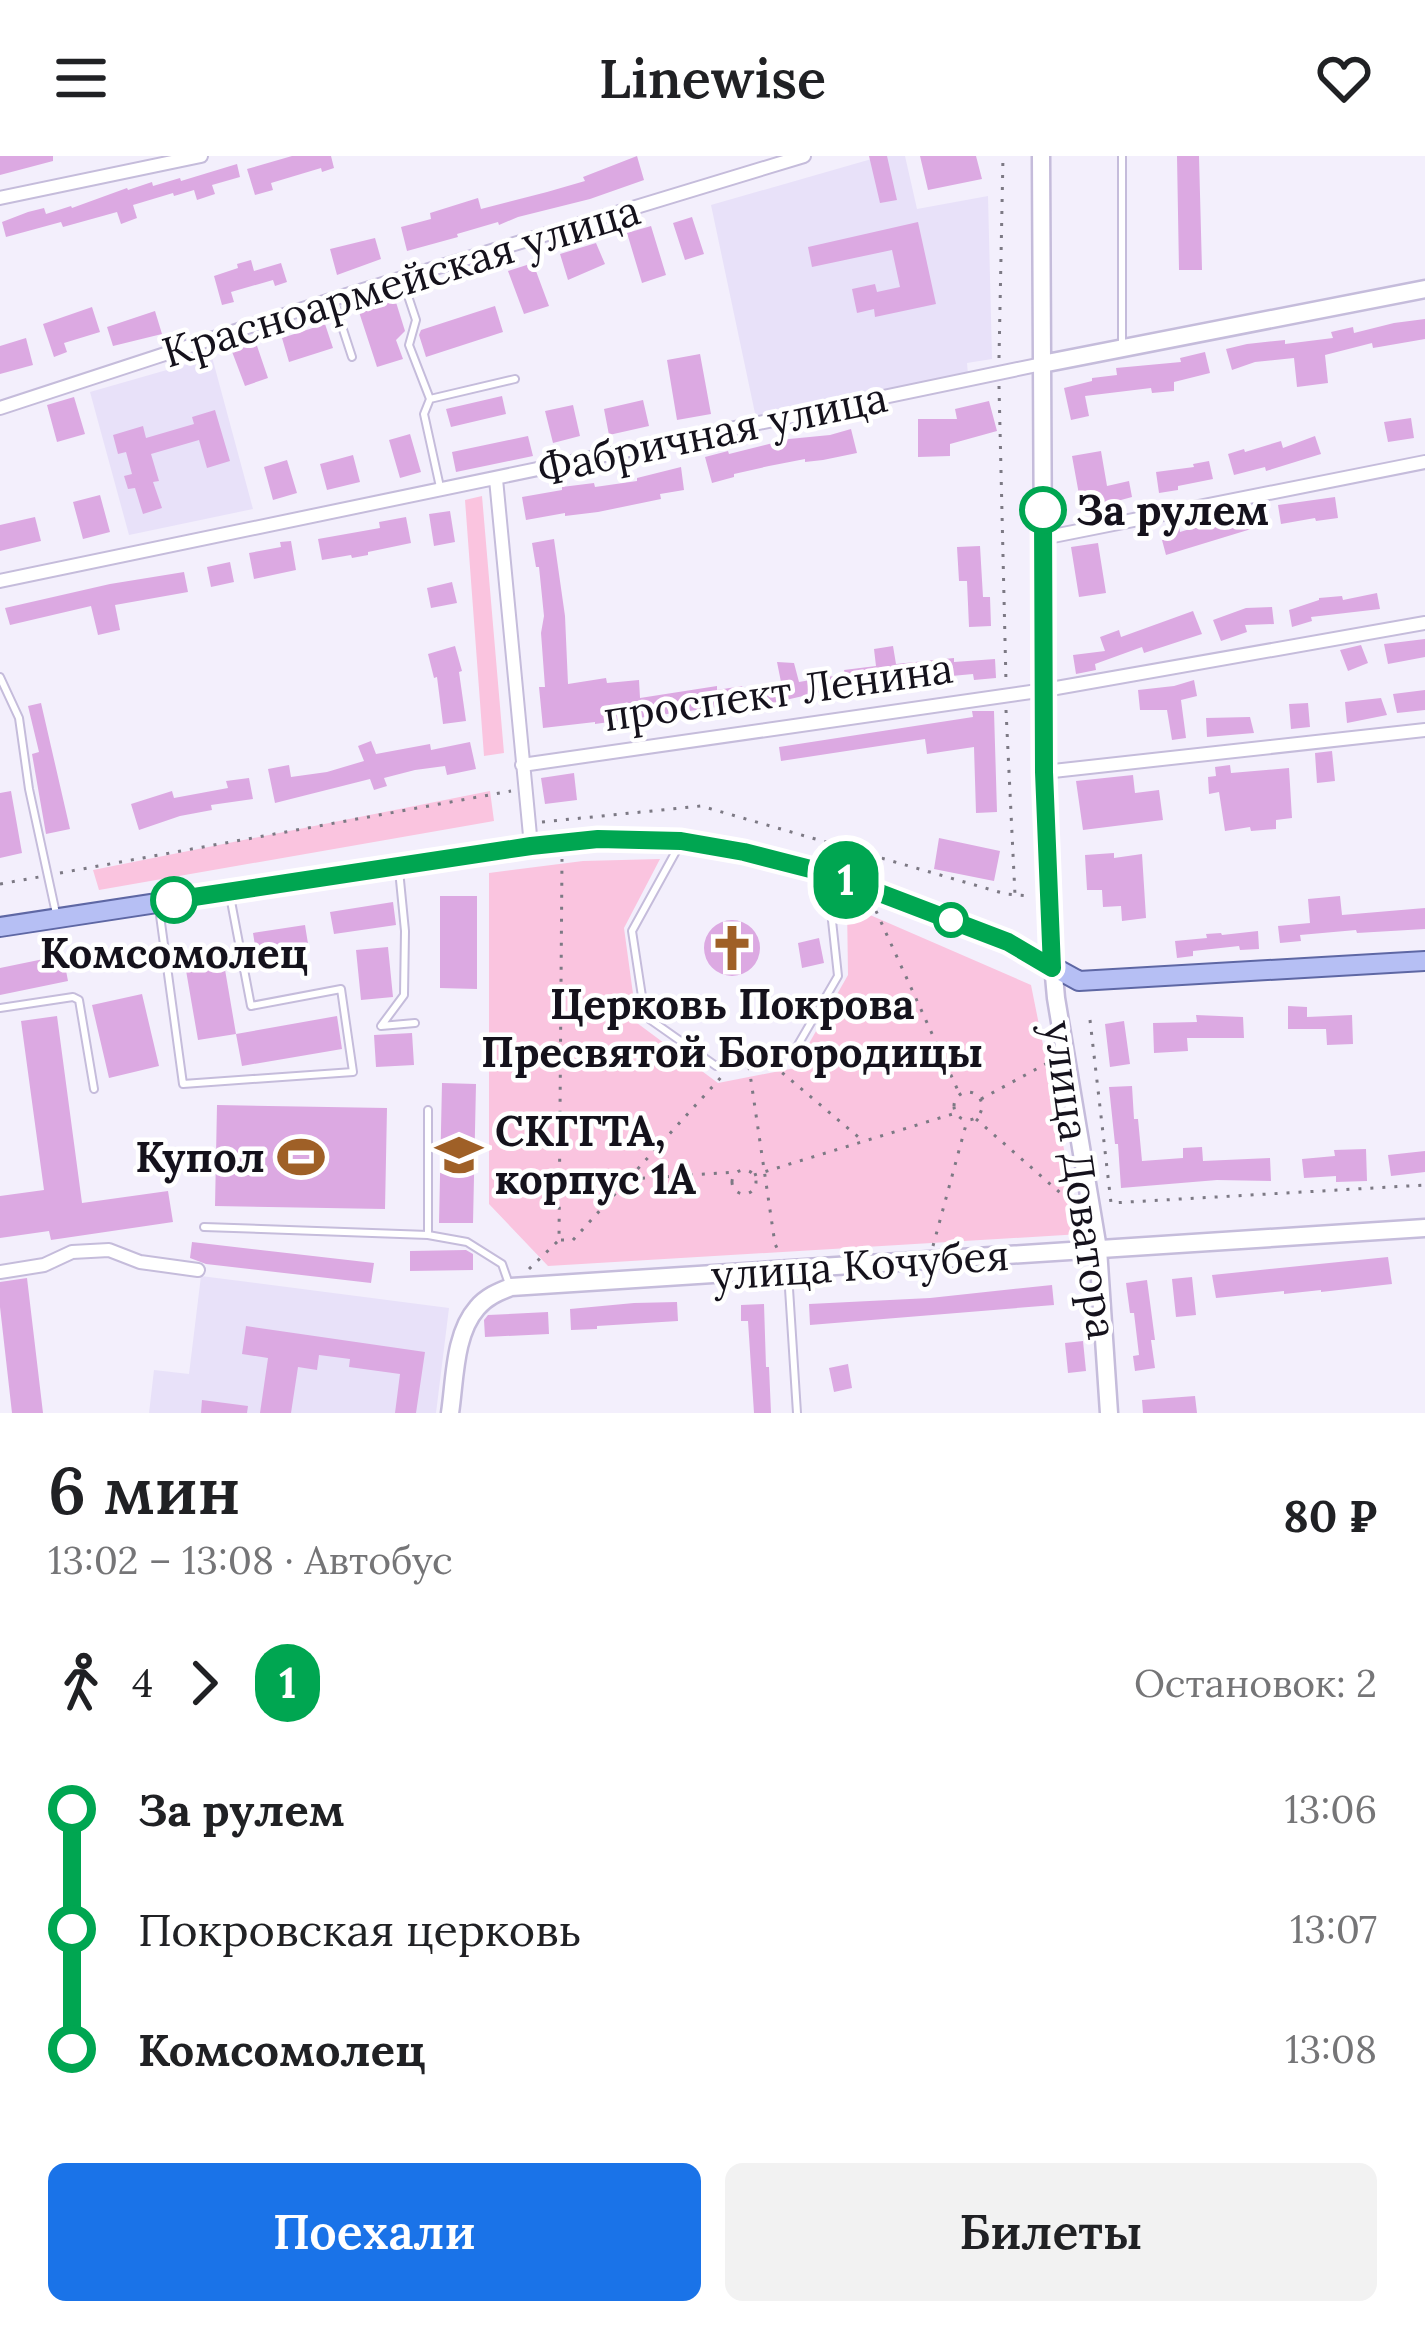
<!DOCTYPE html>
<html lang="ru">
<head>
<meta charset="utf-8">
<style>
	body { margin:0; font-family:Lora,serif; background:#f2f2f2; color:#202124; height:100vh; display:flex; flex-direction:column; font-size:45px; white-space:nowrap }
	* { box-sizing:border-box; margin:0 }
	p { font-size:39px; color:#757577 }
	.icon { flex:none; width:66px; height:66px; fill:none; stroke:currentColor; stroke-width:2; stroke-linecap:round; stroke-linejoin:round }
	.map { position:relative; height:1257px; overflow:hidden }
	.details { display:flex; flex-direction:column; background:#fff; flex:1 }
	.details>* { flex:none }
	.badge { padding:0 24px; border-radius:39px; font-size:42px; line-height:78px }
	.map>.badge { position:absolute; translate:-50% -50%; box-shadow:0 0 0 6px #fff }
	.legs { display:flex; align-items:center; gap:18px; height:132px; padding:0 48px; font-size:39px }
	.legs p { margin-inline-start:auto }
	.headline { display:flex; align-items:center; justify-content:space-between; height:204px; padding:0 48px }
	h1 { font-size:66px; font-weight:600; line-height:90px }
	.action { display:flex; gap:24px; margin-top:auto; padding:24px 48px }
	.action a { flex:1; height:138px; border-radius:18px; background:#1a73e8; color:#fff; font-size:48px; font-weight:600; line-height:138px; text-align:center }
	.action a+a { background:#f2f2f2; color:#202124 }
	ul { padding:0 48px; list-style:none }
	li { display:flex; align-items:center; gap:42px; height:120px; font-size:45px }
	li i { display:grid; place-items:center; width:18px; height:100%; margin:0 15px; background:currentColor }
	li i::after { content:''; width:30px; height:30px; margin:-15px; border:9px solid; border-radius:50%; background:#fff }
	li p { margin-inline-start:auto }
	li:first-child i { background:linear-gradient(#0000 50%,currentColor 0) }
	li:last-child i { background:linear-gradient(currentColor 50%,#0000 0) }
	header { display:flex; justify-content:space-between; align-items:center; height:156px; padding:0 48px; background:#fff; font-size:54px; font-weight:600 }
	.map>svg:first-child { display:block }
	.built { fill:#e8e1f9 }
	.green { fill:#fac4df }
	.building { fill:#dca9e2 }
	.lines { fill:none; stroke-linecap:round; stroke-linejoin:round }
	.lane-casing { stroke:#c5bcdb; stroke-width:10 }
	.street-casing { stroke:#c5bcdb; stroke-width:16 }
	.secondary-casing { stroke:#c5bcdb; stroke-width:21 }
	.primary-casing { stroke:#5e67a4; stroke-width:22 }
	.path { stroke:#7c7984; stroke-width:3; stroke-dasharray:3 9; stroke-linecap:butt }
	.lane { stroke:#fff; stroke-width:6 }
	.street { stroke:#fff; stroke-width:12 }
	.secondary { stroke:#fff; stroke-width:16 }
	.primary { stroke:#b6bff4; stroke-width:18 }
	.line-1-casing { stroke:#fff; stroke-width:27 }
	.line-1 { stroke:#00a651; stroke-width:18 }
	.stop-1-dot { fill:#fff; stroke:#00a651; stroke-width:6 }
	.labels { text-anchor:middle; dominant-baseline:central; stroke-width:9; stroke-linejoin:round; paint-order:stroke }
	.street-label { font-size:42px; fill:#15121c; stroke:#fff }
	.stop-label { font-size:42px; font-weight:bold; fill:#15121c; stroke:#fff; text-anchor:start }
	.poi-label { font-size:42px; font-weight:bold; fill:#15121c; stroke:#fff }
</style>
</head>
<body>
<header><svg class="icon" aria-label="menu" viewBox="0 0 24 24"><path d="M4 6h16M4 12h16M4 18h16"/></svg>Linewise<svg class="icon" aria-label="heart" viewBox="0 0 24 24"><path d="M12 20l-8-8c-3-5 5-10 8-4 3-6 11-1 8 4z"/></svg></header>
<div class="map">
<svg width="1425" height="1257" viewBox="0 0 1425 1257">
	<rect width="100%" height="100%" fill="#f3effc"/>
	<path class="built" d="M882,0H905L917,53L988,40L992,203L967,207L968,218L756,262L711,49Z
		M212,201L253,353L129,379L90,236Z
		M201,1120L449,1152L436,1257H149L154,1214L189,1218Z"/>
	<path class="green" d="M482,340L504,597L484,600L465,344Z
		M490,635L494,665L99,734L93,714Z
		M660,703L624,772L637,867L718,927L795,912L848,819L847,749L1031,829L1081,1078L548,1110L489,1048V717L583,705Z"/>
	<path class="building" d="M0,0H53V5L0,19Z
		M292,0H331L334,12L322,16L321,12L271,27L273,34L255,39L247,13Z
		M637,0L644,24L590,43L518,61L499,69L498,66L457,78L458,81L407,95L401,71L431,63L430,57L478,42L481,53L547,36L585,25L583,21Z
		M869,0H887L897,44L880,47Z
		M920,0H976L982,23L928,34Z
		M1177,0H1199L1202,114H1179Z
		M237,8L240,21L212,29L215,38L197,44L194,34L174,40L173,37L133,49L137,62L121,68L117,56L63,71L61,66L6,81L2,66L28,56L44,52L46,58L71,50L72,52L127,32L128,34L152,26L153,30L180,22L181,25Z
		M692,61L704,98L685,104L673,67Z
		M918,66L936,148L875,161L874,153L857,157L852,133L875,128L877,136L900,131L892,94L812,111L808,91Z
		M651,70L666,119L642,127L627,77Z
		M375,82L381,103L337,119L330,93Z
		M596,87L605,108L568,124L560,98Z
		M251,104L254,115L281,107L287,126L275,130L273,124L231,136L234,146L222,149L214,120L238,112L237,108Z
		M533,107L549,150L524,158L508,115Z
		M395,143L405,175L396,184L403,203L377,211L358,153Z
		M495,150L503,176L426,201L419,179L421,174Z
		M92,151L100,176L64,187L67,196L54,201L43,168Z
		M155,155L162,178L113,190L107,171Z
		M1425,163V183L1373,192L1372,187L1325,199L1328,227L1297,231L1294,202L1255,206L1232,214L1226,193L1247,188L1285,184V188L1333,182L1331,176L1353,171L1354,177L1394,167Z
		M325,168L333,192L289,206L282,182Z
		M26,182L33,209L0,218V190Z
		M255,184L268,222L245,230L231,193Z
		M1205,196L1210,217L1174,226V235L1152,237L1151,232L1085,240L1089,260L1071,264L1064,232L1092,225V222L1117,219L1116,212L1181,206L1180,202Z
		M700,198L711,258L677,264L667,204Z
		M502,240L506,258L451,271L446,253Z
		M74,241L85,278L57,286L47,249Z
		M643,244L649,270L609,279L604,253Z
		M989,245L997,275L950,288V300L918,301V263H957L955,253Z
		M573,249L580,280L553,287L545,255Z
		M215,254L230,305L207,312L199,284L151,298L159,325L153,326L162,352L143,358L135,332L128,333L124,320L132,318L126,296L118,298L113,279L143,270L146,282L194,268L192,261Z
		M1411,262L1414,282L1388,286L1384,266Z
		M851,273L857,297L823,304L805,306V303L769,310L734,318V321L712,327L705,301L728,295L729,298L789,283L830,279Z
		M410,278L421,316L400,322L389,284Z
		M528,280L533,300L456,316L452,296Z
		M1315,280L1321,298L1266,315L1265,311L1234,319L1228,298L1244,293L1245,296L1281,285L1283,292Z
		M1101,295L1107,330L1129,325L1132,341L1110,347L1111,350L1082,355L1072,300Z
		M353,299L360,326L327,334L320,308Z
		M287,304L297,337L273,344L264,311Z
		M1209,305L1213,323L1178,330V334L1159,337L1156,316L1194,311L1193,308Z
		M681,311L684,334L660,338L661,343L598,356L565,360V357L526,364L522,341L562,334V331L594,327L595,331L637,325V322Z
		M100,339L110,376L83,383L73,346Z
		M1335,341L1338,362L1316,365L1315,362L1281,368L1278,349Z
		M1255,353L1261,370L1166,399L1162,384H1165L1164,374L1179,369L1180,376Z
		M450,355L455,386L434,390L429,358Z
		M35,361L41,385L0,395V369Z
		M406,361L411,387L368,396V399L352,402L351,399L322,404L318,383L380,372L379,366Z
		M554,383L565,460L568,528L606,522L607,527L639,524L640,542L717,530V534L742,530L743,534L781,526L777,506L794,507L799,526L845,518L844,514L876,510L874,493L893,490L896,508L954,502V506L995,503L996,522L974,524L973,518L898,525L816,537L755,551L754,546L595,568V566L543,572L539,531H545L541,477L544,460L539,411H536L532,387Z
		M291,385L296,414L254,423L249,397L281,391L280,386Z
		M1098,387L1106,437L1079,441L1071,391Z
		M980,390L983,441H990L991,470L969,471L967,425H959L957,391Z
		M230,406L234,426L211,431L207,411Z
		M184,416L188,436L115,449L120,474L98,479L91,450L10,469L5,452L110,428Z
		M452,426L457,447L431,452L427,432Z
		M1377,437L1380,453L1311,461L1312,465L1292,471L1289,454L1319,444V442L1342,440L1343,444Z
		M1272,451L1274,468L1245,469L1247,476L1221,485L1213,464L1246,452Z
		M1193,455L1202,478L1144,497L1142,491L1095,508L1096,514L1076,518L1073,499L1105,495L1100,481L1119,474L1121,481Z
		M1425,483V501L1388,508L1384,488Z
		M1361,489L1368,507L1348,515L1340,494Z
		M455,490L462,515L459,516L466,565L443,568L437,521L434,522L428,498Z
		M1194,524L1197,540L1181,544L1186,582L1172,584L1167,554H1140L1138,534L1174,530Z
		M1425,534V554L1397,557L1393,538Z
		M1381,542L1387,559L1347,567L1345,546Z
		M41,547L70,673L46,678L32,598L39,596L28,550Z
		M1308,547L1310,571L1291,573L1289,548Z
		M972,555H994L997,656L976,657L974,591L927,598L925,583L781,605L779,591L973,561Z
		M1250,561L1254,577L1207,581L1206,562Z
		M371,585L376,598L430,588L431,594L470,586L476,613L447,619L445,610L415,614L384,622L387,630L374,634L370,623L275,647L268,613L289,609L291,621L327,616L364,605L358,590Z
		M1332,595L1335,625L1317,627L1315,597Z
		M1230,609L1231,617L1289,612L1292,662L1276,664V673L1251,675L1250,671L1225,675L1219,636L1209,638L1208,621L1216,620L1215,611Z
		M574,617L577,644L545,648L541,622Z
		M1133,619L1135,637L1159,634L1163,664L1083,674L1076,625Z
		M249,622L253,643L211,649L212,654L180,660L139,674L131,648L172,635L174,642L228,632L226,625Z
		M11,635L22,697L0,702V637Z
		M939,682L1000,695L994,725L934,713Z
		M1114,697V702L1142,698L1146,762L1122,765L1121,750L1103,751L1102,734H1087L1085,699Z
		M440,740H477V833L440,832Z
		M1340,740L1342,759L1425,752V773L1357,777L1356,774L1300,779L1301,785L1280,787L1278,770L1310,767L1308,743Z
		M393,746L396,769L334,778L330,756Z
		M704 792a28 28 0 1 1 56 0a28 28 0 1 1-56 0Z
		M305,769L309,794L257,802L253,777Z
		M1258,775L1259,793L1240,794L1239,790L1193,795V800L1177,802L1175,785L1207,782L1206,778L1221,777L1222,779Z
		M819,782L824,807L802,812L798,787Z
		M221,790L236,878L198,884L183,797Z
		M388,791L393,841L361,844L356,794Z
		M63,799L68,825L0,839V812Z
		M142,838L159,910L109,922L92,849Z
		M1288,850L1307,851V861L1352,859L1353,888L1327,889L1326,873H1288Z
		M1196,859L1243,861L1244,882H1187L1188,895L1154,897L1153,867L1197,866Z
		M57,860L82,1047L168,1035L173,1066L51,1084L49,1075L0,1082V1040L44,1034L21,865Z
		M337,860L342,893L242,910L236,878Z
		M1124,865L1130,908L1110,911L1105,868Z
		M412,877L414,909L376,911L374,879Z
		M442,927L476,928L473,1067H439Z
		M1132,930L1134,963H1138L1142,1005L1183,1002V992L1202,991L1203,1005L1270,1002L1271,1025L1217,1024L1121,1032L1118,988H1115L1109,931Z
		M217,949L387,952L385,1053L215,1050Z
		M1366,993L1367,1025L1336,1026V1020L1304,1022L1302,1003L1335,1000L1334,994Z
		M1425,995V1016L1391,1020L1388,999Z
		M192,1086L374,1107L371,1127L206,1108L190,1102Z
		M466,1094L473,1098V1114L410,1115V1095Z
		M1388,1101L1392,1128L1321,1136V1134L1284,1138V1135L1216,1142L1212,1119Z
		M1192,1121L1196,1159L1176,1161L1172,1123Z
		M27,1122L43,1257H12L0,1151V1126Z
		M1147,1124L1155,1184H1151L1155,1212L1135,1215L1133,1200L1139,1199L1134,1157H1130L1126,1127Z
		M1052,1129L1054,1149L810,1169L809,1148L930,1142Z
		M677,1146L678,1165L597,1170V1173L571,1174L570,1153L634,1147Z
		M764,1148L766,1211H769L771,1257H754L748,1165H741V1149Z
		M548,1156L549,1178L485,1181L484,1164L488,1159Z
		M246,1170L425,1196L416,1257H395L400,1218L349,1211L350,1203L319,1199L317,1214L298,1211L291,1257H260L268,1202L242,1198Z
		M1083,1185L1086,1215L1068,1217L1065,1187Z
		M848,1208L852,1232L834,1236L829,1212Z
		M1195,1240L1197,1257H1143L1142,1244Z
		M202,1244L248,1250L247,1257H201Z"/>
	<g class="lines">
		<defs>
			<path id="lane" d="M402,122L416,164L409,189L430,243L424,258L440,331
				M334,146L352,201
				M1122,189V0
				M430,243L515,223
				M0,521L19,562L29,633L57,762
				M680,688L632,775L645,860L716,910L795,894L838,820L830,746L836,727
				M399,714L405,775L404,839L381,870L415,867
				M159,752L183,928L353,916L341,833L251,850L230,740
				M0,852L73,841L79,844L94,933
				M204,1071L428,1079L467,1086L502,1108L509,1128
				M428,1079V954
				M788,1117L797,1257"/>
			<path id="street" d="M0,42L201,0
				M0,252L333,143L804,0
				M496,323L531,690
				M1043,382L1425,306
				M0,425L1042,208
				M522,609L1045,534L1425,467
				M1044,616L1425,574
				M0,1116L44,1109L72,1096L109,1094L140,1106L198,1114"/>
			<path id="secondary" d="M1041,0L1044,616L1047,741L1056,842L1098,1093L1109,1257
				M1042,208L1425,133
				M450,1257C455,1224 454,1178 477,1152C486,1141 498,1136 511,1131L1425,1072"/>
			<path id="primary" d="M0,771L531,690L598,683L641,682L681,685L791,707L830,718L1008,786L1079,825L1425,805"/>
		</defs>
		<use href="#lane" class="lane-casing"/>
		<use href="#street" class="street-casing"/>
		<use href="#secondary" class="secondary-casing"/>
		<use href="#primary" class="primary-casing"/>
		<path class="path" d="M999,202L1003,0
			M999,230L1006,526
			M1006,554L1015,739
			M542,666L701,650L1006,738L1029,740
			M60,717L511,635
			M0,728L39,721
			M876,755L960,939
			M1090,864L1111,1047L1425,1029
			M773,909L862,984
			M749,911L775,1088L779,1096
			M954 950a14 14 0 1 1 28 0a14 14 0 1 1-28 0Z
			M981,943L1053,904
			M976,963L1074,1049
			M732 1026a12 12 0 1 1 24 0a12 12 0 1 1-24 0Z
			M754,1019L956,957
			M630,1023L737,1016
			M561,1084H573L724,918
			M933,1090L967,965
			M529,1113L559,1084L562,703"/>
		<use href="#lane" class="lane"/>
		<use href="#street" class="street"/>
		<use href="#secondary" class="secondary"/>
		<use href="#primary" class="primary"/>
	</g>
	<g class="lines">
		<defs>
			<path id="line-1" d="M174,744L531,690L598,683L681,685L744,696L830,718L1008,786L1052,812L1044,616L1043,354"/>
		</defs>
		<use href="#line-1" class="line-1-casing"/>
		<use href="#line-1" class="line-1"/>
	</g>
	<defs>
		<symbol id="church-bare" viewBox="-9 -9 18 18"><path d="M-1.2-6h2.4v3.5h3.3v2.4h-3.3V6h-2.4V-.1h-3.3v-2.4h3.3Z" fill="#9f6027" stroke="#fff" stroke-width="2.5" paint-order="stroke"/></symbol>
		<symbol id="university-bare" viewBox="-9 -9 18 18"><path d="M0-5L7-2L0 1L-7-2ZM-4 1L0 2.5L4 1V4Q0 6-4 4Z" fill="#9f6027" stroke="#fff" stroke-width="2.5" paint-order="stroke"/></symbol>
		<symbol id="stadium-bare" viewBox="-9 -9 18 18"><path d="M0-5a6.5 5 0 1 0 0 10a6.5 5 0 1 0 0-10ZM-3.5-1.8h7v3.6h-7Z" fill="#9f6027" stroke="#fff" stroke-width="2.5" paint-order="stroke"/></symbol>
	</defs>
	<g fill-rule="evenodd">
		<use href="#church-bare" x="699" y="759" width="66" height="66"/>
		<use href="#university-bare" x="426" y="966" width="66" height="66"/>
		<use href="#stadium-bare" x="268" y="968" width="66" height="66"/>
	</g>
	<g class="stop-1-dot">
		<circle cx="1043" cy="354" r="21"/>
		<circle cx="174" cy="744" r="21"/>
		<circle cx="951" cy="764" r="15"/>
	</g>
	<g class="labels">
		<g class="street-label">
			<text transform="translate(401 125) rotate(-17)">Красноармейская улица</text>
			<text transform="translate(712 277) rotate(-12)">Фабричная улица</text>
			<text transform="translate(778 536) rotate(-8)">проспект Ленина</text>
			<text transform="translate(1081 1024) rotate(82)">улица Доватора</text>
			<text transform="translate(860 1109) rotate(-4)">улица Кочубея</text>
		</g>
		<g class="stop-label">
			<text x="1076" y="354">За рулем</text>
			<text x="174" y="797" text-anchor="middle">Комсомолец</text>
		</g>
		<g class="poi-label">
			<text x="732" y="848">Церковь Покрова<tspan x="732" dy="48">Пресвятой Богородицы</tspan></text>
			<text x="495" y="975" text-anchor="start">СКГГТА,<tspan x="495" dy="48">корпус 1А</tspan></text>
			<text x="265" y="1001" text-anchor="end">Купол</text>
		</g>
	</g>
</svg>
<b class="badge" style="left:846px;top:724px;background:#00a651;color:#fff">1</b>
</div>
<section class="details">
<div class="headline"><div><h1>6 мин</h1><p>13:02 – 13:08 · Автобус</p></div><b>80 ₽</b></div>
<div class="legs"><svg class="icon" aria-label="walk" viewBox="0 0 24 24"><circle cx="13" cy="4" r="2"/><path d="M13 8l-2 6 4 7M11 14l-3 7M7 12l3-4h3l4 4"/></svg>4<svg class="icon" aria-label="forward" viewBox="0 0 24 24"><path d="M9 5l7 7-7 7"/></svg><b class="badge" style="background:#00a651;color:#fff">1</b><p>Остановок: 2</p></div>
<ul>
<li><i style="color:#00a651"></i><b>За рулем</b><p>13:06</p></li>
<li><i style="color:#00a651"></i><span>Покровская церковь</span><p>13:07</p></li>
<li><i style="color:#00a651"></i><b>Комсомолец</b><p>13:08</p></li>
</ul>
<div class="action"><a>Поехали</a><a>Билеты</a></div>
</section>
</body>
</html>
